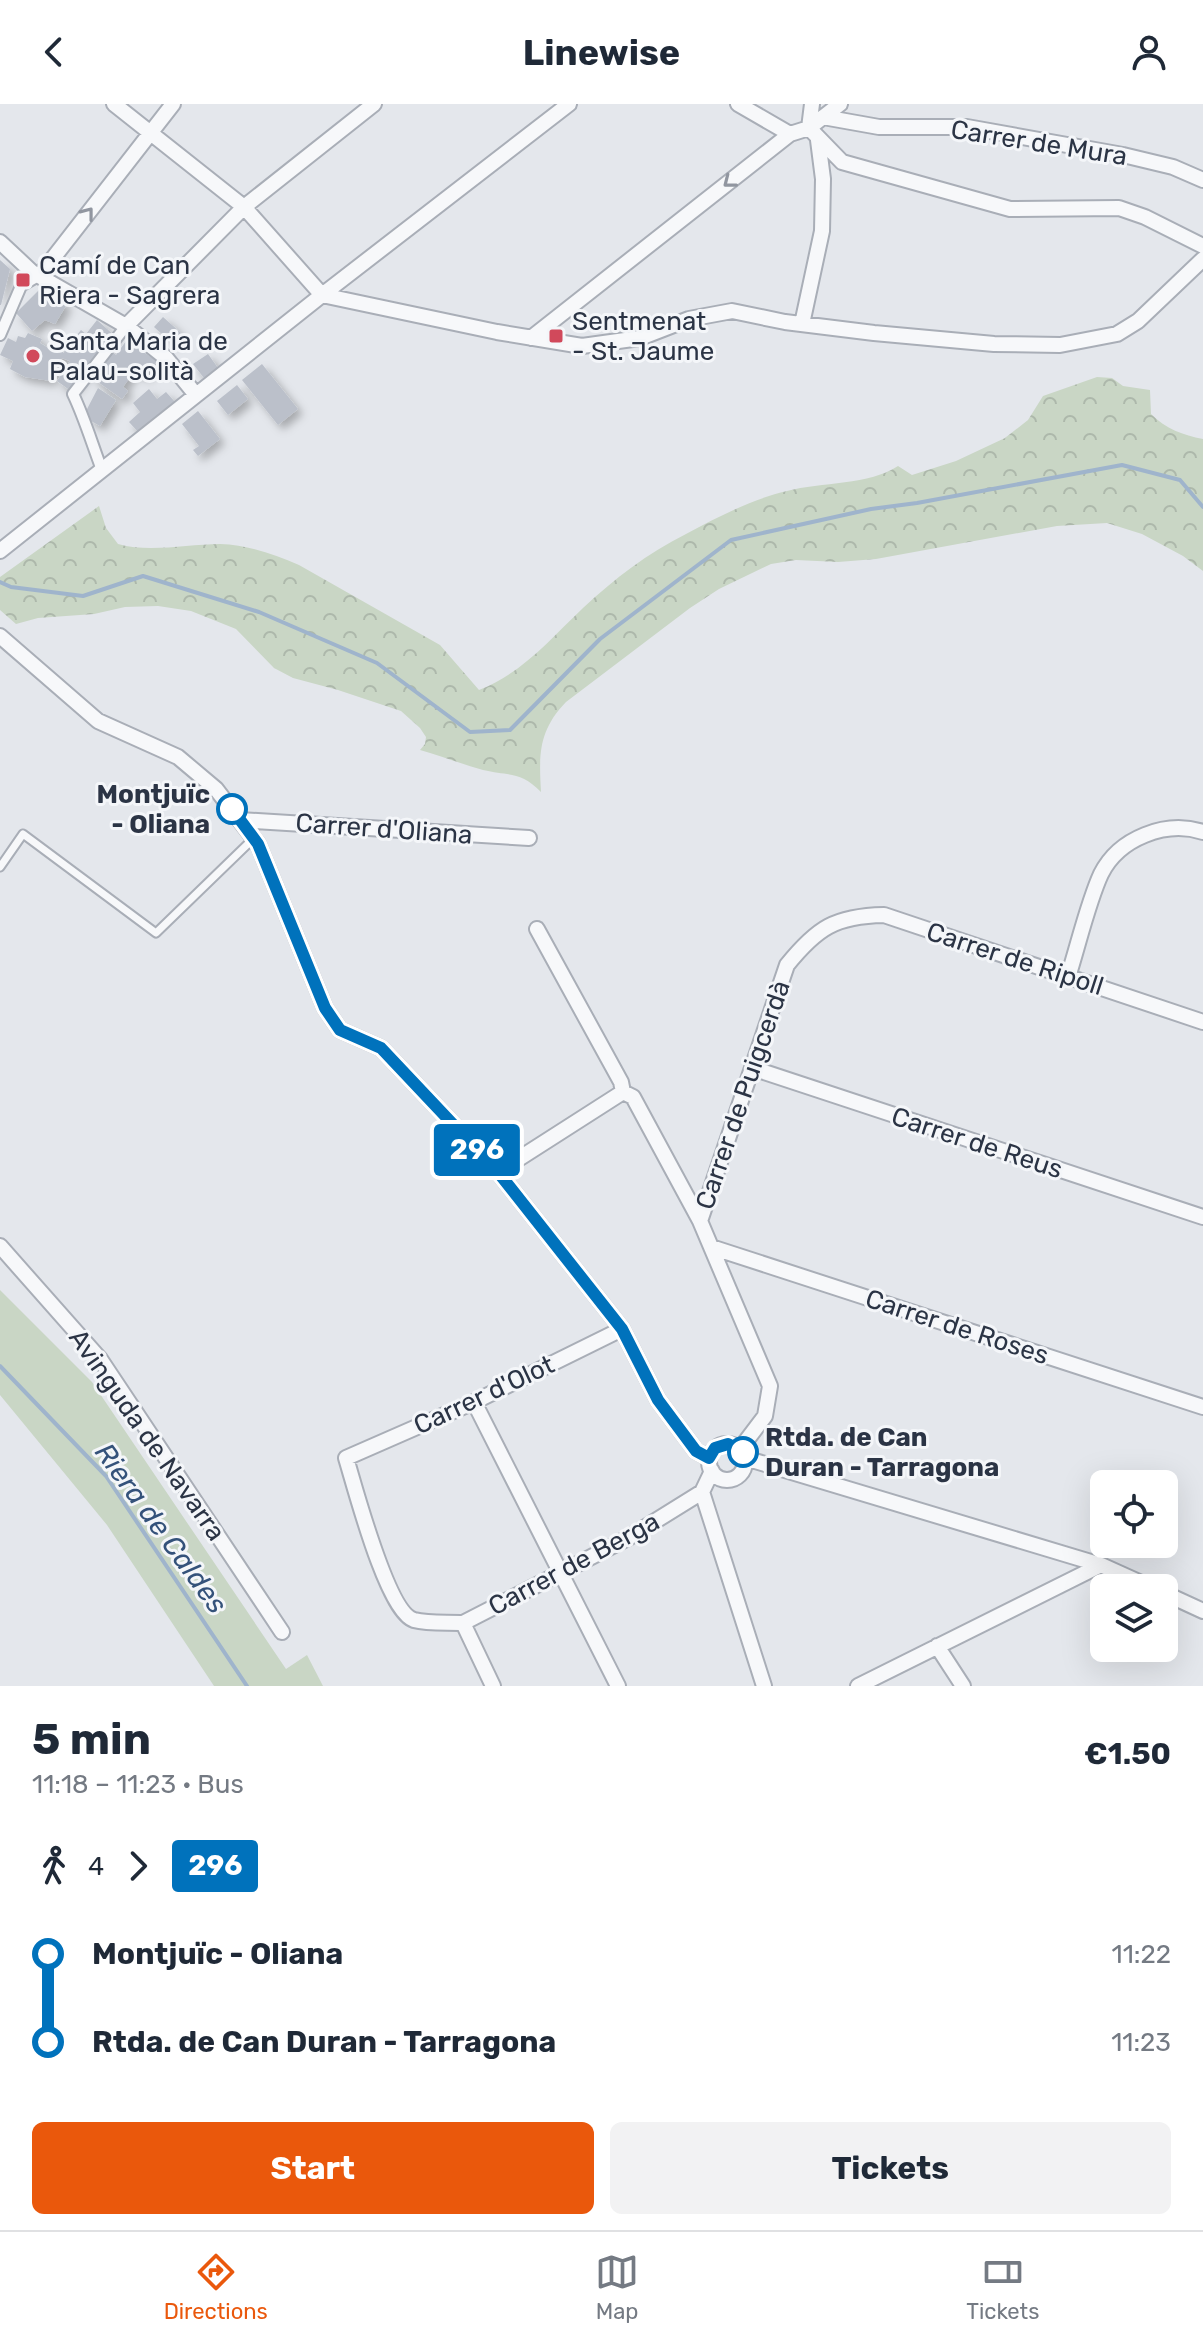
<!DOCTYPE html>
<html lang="en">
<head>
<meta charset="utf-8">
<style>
	body { margin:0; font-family:Rubik,sans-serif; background:#f2f2f3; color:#1f2937; height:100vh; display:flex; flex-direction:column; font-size:30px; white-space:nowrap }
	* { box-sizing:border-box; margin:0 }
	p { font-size:26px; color:#747a83 }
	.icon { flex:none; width:44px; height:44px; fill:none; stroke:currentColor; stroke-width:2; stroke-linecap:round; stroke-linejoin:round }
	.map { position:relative; height:1582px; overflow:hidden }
	.drawer { display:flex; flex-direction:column; background:#fff; flex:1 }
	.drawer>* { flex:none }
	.badge { padding:0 16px; border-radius:6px; font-size:28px; line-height:52px }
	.buttons { position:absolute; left:1090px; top:1366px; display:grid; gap:16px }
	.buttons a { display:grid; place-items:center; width:88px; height:88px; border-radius:12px; background:#fff; box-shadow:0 8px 32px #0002; font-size:40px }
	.map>.badge { position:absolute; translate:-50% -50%; box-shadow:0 0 0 4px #fff }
	.legs { display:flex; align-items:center; gap:12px; height:88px; padding:0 32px; font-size:26px }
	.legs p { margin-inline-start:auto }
	.summary { display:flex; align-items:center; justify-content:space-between; height:136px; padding:0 32px }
	h1 { font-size:44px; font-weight:700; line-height:60px }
	.primary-button { display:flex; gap:16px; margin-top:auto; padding:16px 32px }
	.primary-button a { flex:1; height:92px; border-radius:12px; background:#ea580c; color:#fff; font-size:32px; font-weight:700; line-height:92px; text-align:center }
	.primary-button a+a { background:#f2f2f3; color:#1f2937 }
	ul { padding:0 32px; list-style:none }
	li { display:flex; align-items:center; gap:28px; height:88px; font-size:30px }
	li i { display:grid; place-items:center; width:12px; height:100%; margin:0 10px; background:currentColor }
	li i::after { content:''; width:20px; height:20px; margin:-10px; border:6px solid; border-radius:50%; background:#fff }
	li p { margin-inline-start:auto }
	li:first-child i { background:linear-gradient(#0000 50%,currentColor 0) }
	li:last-child i { background:linear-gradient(currentColor 50%,#0000 0) }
	header { display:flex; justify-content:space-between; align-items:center; height:104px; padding:0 32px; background:#fff; font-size:36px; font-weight:700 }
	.tab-bar { display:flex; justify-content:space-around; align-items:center; height:112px; border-top:2px solid #e0e1e3; background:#fff; font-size:22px; color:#747a83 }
	.tab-bar a { display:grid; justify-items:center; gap:4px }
	.tab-bar .on { color:#ea580c }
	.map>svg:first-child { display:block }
	.grass { fill:#c9d6c5 }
	.forest { fill:url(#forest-crowns) }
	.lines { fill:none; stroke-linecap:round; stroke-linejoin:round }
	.stream { stroke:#9fb4cc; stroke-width:4 }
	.building { fill:#bbc0ca; filter:url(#shadow) }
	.service-casing { stroke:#a9aeb7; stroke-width:11 }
	.pedestrian-casing { stroke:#a9aeb7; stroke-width:14 }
	.minor-casing { stroke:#a9aeb7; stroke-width:18 }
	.service { stroke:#f7f8fa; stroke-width:7 }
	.pedestrian { stroke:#f7f8fa; stroke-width:10 }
	.minor { stroke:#f7f8fa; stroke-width:14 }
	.oneway { stroke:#9196a0 }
	.line-1-casing { stroke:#fff; stroke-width:18 }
	.line-1 { stroke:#0072bc; stroke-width:12 }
	.poi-dot { fill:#d1495b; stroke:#f4f6f9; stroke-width:3 }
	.stop-1-dot { fill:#fff; stroke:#0072bc; stroke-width:4 }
	.labels { text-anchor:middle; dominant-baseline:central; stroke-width:6; stroke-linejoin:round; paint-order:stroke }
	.street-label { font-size:26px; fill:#2b3445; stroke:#f4f6f9 }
	.poi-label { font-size:26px; fill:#2b3445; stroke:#f4f6f9; text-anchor:start }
	.stop-label { font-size:26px; font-weight:bold; fill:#2b3445; stroke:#f4f6f9; text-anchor:end }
	.water-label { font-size:28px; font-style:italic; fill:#34527a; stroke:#f4f6f9 }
</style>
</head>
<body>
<header><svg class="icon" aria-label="back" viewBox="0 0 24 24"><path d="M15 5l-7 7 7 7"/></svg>Linewise<svg class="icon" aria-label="person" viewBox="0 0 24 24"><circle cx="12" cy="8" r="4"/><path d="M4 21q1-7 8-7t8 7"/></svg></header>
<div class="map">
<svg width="1203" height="1582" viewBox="0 0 1203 1582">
	<defs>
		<pattern id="forest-crowns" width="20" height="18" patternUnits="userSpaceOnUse" patternTransform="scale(2)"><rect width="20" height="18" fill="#c9d6c5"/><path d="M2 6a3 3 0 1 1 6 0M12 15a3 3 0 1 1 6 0" fill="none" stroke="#adb8ab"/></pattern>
		<filter id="shadow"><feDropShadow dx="5" dy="5" stdDeviation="4" flood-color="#0004"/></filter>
	</defs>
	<rect width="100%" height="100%" fill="#e4e7ec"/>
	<path class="grass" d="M0,1186L92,1278L286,1565L307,1551L323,1582H214L107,1421L0,1291Z"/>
	<path class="forest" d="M1097,273L1112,274L1123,282L1150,286L1151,310C1166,325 1183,331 1203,335V467L1183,452L1142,430L1107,419L1057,422L876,455L838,458L796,456L771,460L719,485L690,504L566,598C538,627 539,651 541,688C521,667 508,672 483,666C462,660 441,652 420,646L425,640L426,633L420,624L401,607L338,586L293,574L274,564L236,525L191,507L158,502L125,503L94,510L38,514L16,520L0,506V473L99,402L106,424L118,440C150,449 187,440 220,440C248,441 273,450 299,461L440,541L479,586C525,567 548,537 583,504C614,475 648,449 686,430C718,413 752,395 787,387C821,378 870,381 898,362L912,371L956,357L1005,334L1028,316L1043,292Z"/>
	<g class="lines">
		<path class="stream" d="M0,478L11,483L83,492L143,472L259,508L377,559L470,628L510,626L600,535L731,436L871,405L917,399L1122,361L1180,376L1203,403
			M0,1262L106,1372L247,1582"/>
	</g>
	<path class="building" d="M0,156L10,165L1,201H0Z
		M40,185L67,200L55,220L45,216L32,227L16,209Z
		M163,213L181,229L172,239L154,223Z
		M97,216L116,233L71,287L57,277L70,257L62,254L51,277L25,273L10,265L13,257L0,251L8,234L16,238L18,232L25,234L28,229L42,235L40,239L50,245L52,242L64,249L65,245L73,249L83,237L76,232L81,226L86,230Z
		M126,237L157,257L145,273L135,266L123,283L128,287L122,295L91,273L111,247L116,251Z
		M208,250L218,264L204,274L193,260Z
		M262,260L298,305L278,321L242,276Z
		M237,281L248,295L228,311L217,297Z
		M98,284L116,296L100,322L91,317L86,307Z
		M149,285L157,295L166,288L175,298L139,329L129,318L140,308L133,299Z
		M198,307L220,335L198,352L193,346L199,342L182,320Z"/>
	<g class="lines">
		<defs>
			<path id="service" d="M0,763L23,730L156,829L254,734"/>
			<path id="pedestrian" d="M0,231L21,182L40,171
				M102,366C92,340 85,315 73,290L126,222"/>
			<path id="minor" d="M114,0L244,103L322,191
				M738,0L790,30
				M812,0L809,24L842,58L1010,105L1119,104L1145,113L1203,142
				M823,13L879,23H967L1123,51L1173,63L1203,76
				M0,138L32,168L126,222L166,254L196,291
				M40,171L173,0
				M322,191L497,228L582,242L640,234L689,215L732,207L785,218L874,229L994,240L1060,241L1117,230L1138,217L1203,155
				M802,220L822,127L823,75L818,36
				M126,222L244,103L374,0
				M531,234L790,30L809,24L840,0
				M0,447L322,191L569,0
				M0,532L98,617L178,653L216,685L258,740L325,904L340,926L381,944L498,1068L622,1225L658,1296L696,1347L709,1354
				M240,716L529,734
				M537,825L621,978L623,988
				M1068,873C1078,842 1088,798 1101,770C1119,734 1166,716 1203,728
				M752,964L1203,1113
				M498,1068L623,988L633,993L700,1117
				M0,1142L100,1255L282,1528
				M711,1143L1203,1303
				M474,1298L618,1582
				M709 1358a18 18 0 1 1 36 0a18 18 0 1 1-36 0Z
				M740,1345L765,1312L770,1282L700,1117L787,861C817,824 835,812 884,811L1203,918
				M745,1354L1101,1461L1152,1484
				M712,1367L702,1388L764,1582
				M1164,1489L1203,1507
				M463,1519C448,1518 429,1520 414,1516C387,1508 355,1383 346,1354L474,1298L622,1225
				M463,1519L628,1434L702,1388
				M463,1519L493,1582
				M937,1542L963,1582
				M858,1582L1101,1461"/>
		</defs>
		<use href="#service" class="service-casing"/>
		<use href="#pedestrian" class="pedestrian-casing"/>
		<use href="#minor" class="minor-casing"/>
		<use href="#service" class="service"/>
		<use href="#pedestrian" class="pedestrian"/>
		<use href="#minor" class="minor"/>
	</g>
	<defs><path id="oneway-chevron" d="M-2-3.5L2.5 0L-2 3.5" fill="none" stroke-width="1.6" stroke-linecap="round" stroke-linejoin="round" transform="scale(2)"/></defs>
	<g class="oneway">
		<use href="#oneway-chevron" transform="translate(729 78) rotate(142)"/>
		<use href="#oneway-chevron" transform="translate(88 109) rotate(-52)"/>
	</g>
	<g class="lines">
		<defs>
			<path id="line-1" d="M232,705L258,740L325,904L340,926L381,944L498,1068L622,1225L658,1296L696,1347L709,1354L715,1344L728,1340L743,1348"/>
		</defs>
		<use href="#line-1" class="line-1-casing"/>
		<use href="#line-1" class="line-1"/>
	</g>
	<g class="poi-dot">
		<rect x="15" y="168" width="16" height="16" rx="4"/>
		<rect x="548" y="224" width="16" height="16" rx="4"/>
		<circle cx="33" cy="252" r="8"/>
	</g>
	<g class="stop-1-dot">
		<circle cx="232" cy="705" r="14"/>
		<circle cx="743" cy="1348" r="14"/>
	</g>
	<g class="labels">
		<g class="street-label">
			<text transform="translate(1039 39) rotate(9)">Carrer de Mura</text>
			<text transform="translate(384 725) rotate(4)">Carrer d'Oliana</text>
			<text transform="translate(1015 855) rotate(18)">Carrer de Ripoll</text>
			<text transform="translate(743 991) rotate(-71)">Carrer de Puigcerdà</text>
			<text transform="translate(977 1039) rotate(18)">Carrer de Reus</text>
			<text transform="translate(957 1223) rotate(18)">Carrer de Roses</text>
			<text transform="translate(484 1291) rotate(-25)">Carrer d'Olot</text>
			<text transform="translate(147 1331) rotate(55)">Avinguda de Navarra</text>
			<text transform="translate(574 1460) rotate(-28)">Carrer de Berga</text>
		</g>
		<g class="poi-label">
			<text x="39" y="161">Camí de Can<tspan x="39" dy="30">Riera - Sagrera</tspan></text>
			<text x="572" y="217">Sentmenat<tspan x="572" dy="30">- St. Jaume</tspan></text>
			<text x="49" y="237">Santa Maria de<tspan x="49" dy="30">Palau-solità</tspan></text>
		</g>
		<g class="stop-label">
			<text x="210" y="690">Montjuïc<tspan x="210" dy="30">- Oliana</tspan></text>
			<text x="765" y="1333" text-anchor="start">Rtda. de Can<tspan x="765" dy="30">Duran - Tarragona</tspan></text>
		</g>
		<g class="water-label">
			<text transform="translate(161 1424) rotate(54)">Riera de Caldes</text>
		</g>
	</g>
</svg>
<div class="buttons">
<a><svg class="icon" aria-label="locate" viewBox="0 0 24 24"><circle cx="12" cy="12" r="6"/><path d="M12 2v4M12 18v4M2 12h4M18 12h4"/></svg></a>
<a><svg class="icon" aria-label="layers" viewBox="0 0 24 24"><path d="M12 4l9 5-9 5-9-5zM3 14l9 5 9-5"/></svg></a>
</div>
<b class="badge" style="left:477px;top:1046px;background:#0072bc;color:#fff">296</b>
</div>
<section class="drawer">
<div class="summary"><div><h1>5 min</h1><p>11:18 – 11:23 · Bus</p></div><b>€1.50</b></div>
<div class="legs"><svg class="icon" aria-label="walk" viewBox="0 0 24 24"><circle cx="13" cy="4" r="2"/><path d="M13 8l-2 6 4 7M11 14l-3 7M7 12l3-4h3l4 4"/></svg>4<svg class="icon" aria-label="forward" viewBox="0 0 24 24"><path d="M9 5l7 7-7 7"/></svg><b class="badge" style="background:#0072bc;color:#fff">296</b></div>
<ul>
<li><i style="color:#0072bc"></i><b>Montjuïc - Oliana</b><p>11:22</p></li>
<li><i style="color:#0072bc"></i><b>Rtda. de Can Duran - Tarragona</b><p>11:23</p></li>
</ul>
<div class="primary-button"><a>Start</a><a>Tickets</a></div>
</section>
<nav class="tab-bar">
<a class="on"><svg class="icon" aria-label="directions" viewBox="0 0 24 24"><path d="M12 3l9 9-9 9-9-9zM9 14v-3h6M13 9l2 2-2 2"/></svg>Directions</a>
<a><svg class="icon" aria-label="map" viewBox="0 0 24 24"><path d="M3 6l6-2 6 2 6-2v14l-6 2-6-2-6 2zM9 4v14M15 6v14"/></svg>Map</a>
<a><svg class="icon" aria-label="tickets" viewBox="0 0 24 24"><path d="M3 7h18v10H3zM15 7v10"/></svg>Tickets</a>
</nav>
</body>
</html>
